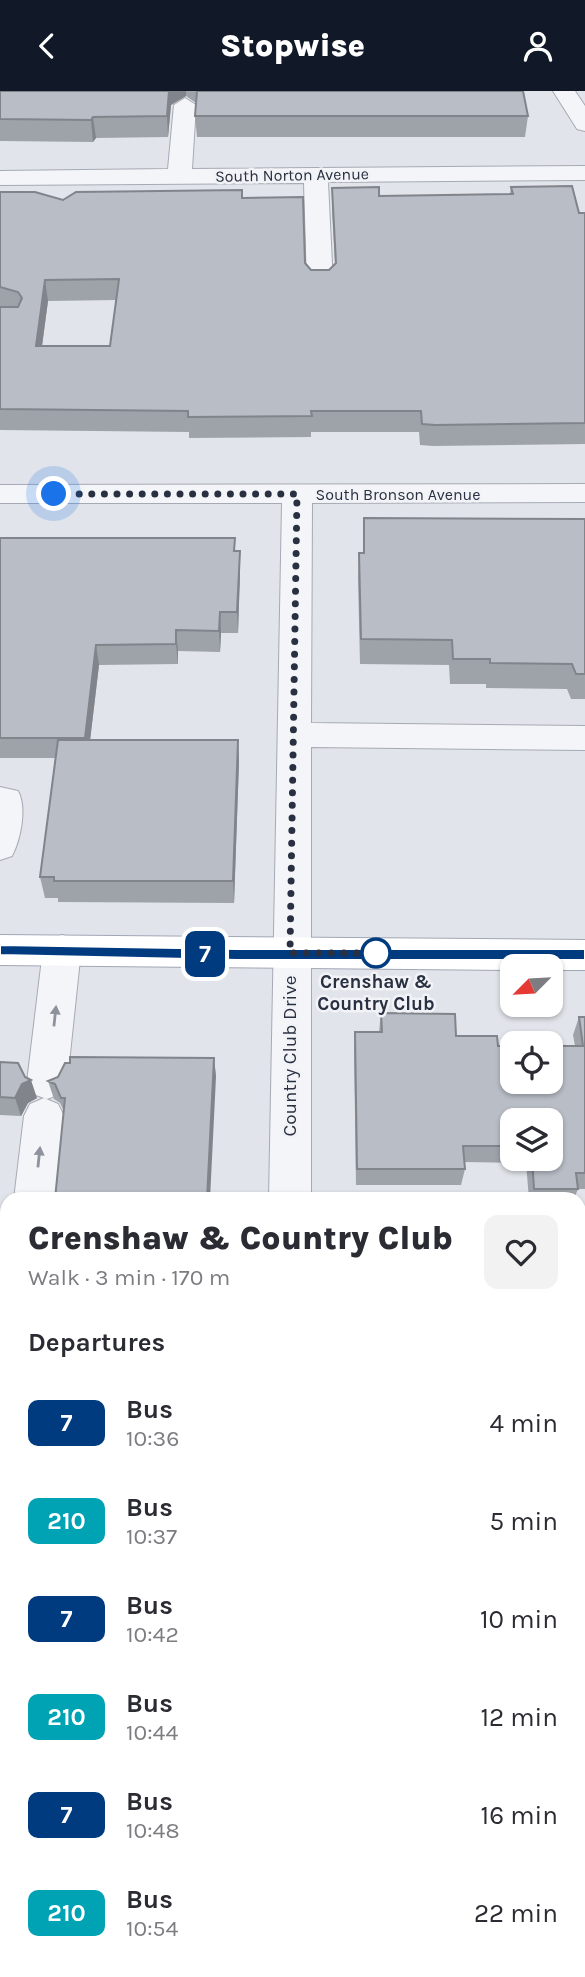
<!DOCTYPE html>
<html lang="en">
<head>
<meta charset="utf-8">
<style>
	body { margin:0; font-family:Karla,sans-serif; background:#f2f2f3; color:#2b2b33; height:100vh; display:flex; flex-direction:column; font-size:26px; white-space:nowrap }
	* { box-sizing:border-box; margin:0 }
	p { font-size:23px; color:#7c7c81 }
	.icon { flex:none; width:38px; height:38px; fill:none; stroke:currentColor; stroke-width:2; stroke-linecap:round; stroke-linejoin:round }
	.map { position:relative; flex:1; overflow:hidden }
	.drawer { position:absolute; left:0px; top:1101px; width:586px; height:786px; display:flex; flex-direction:column; background:#fff; border-radius:21px 21px 0 0; box-shadow:0 2px 5px #0004 }
	.drawer>* { flex:none }
	.badge { padding:0 14px; border-radius:10px; font-size:24px; line-height:46px }
	.needle { width:46px; rotate:246deg }
	.tools { position:absolute; left:500px; top:863px; display:grid; gap:14px }
	.tools a { display:grid; place-items:center; width:63px; height:63px; border-radius:14px; background:#fff; box-shadow:0 2px 5px #0004; font-size:35px }
	.you { position:absolute; width:35px; height:35px; margin:-18px; border:5px solid #fff; border-radius:50%; background:#1a73e8; box-shadow:0 0 0 10px #1a73e833 }
	.map>.badge { position:absolute; translate:-50% -50%; box-shadow:0 0 0 4px #fff }
	h2 { padding:0 28px; font-size:26px; line-height:63px }
	.round { display:grid; place-items:center; flex:none; width:74px; height:74px; border-radius:14px; background:#f2f2f3 }
	.summary { display:flex; align-items:center; justify-content:space-between; height:119px; padding:0 28px }
	h1 { font-size:33px; font-weight:800; line-height:52px }
	ul { padding:0; list-style:none }
	li { display:flex; align-items:center; gap:21px; height:98px; padding:0 28px }
	li div { flex:1 }
	li b { display:block; font-size:26px }
	li em { font-style:normal }
	li .badge { min-width:77px; font-weight:700; text-align:center }
	header { display:flex; justify-content:space-between; align-items:center; height:91px; padding:0 28px; background:#111827; color:#fff; font-size:32px; font-weight:800 }
	.map>svg:first-child { display:block }
	.lines { fill:none; stroke-linecap:round; stroke-linejoin:round }
	.minor-casing { stroke:#a6aab4; stroke-width:2 }
	.major-casing { stroke:#a0a7b5; stroke-width:2 }
	.minor { fill:#f4f5f8; fill-rule:evenodd }
	.major { fill:#fff; fill-rule:evenodd }
	.wall { fill:#9ea3aa; fill-rule:evenodd }
	.shaded-wall { fill:#81848b }
	.building { fill:#b8bdc6; stroke:#81848b; stroke-width:2; fill-rule:evenodd }
	.oneway { fill:#8e929c }
	.line { fill:#003b80; stroke:#fff; stroke-width:2 }
	.walk { stroke:#293041; stroke-width:7; stroke-dasharray:0 12.6 }
	.stop-dot { fill:#fff; stroke:#003b80; stroke-width:3.5 }
	.labels { text-anchor:middle; dominant-baseline:central; stroke-width:5; stroke-linejoin:round; paint-order:stroke }
	.far-street-label { font-size:16px; fill:#293041; stroke:#f1f3f7 }
	.stop-label { font-size:19px; font-weight:bold; fill:#293041; stroke:#f1f3f7 }
	.street-label { font-size:19px; fill:#293041; stroke:#f1f3f7 }
</style>
</head>
<body>
<header><svg class="icon" aria-label="back" viewBox="0 0 24 24"><path d="M15 5l-7 7 7 7"/></svg>Stopwise<svg class="icon" aria-label="person" viewBox="0 0 24 24"><circle cx="12" cy="8" r="4"/><path d="M4 21q1-7 8-7t8 7"/></svg></header>
<div class="map">
<svg width="585" height="1886" viewBox="0 0 585 1886">
	<rect width="100%" height="100%" fill="#e1e4ea"/>
	<g class="lines">
		<defs>
			<path id="minor" d="M553,0H575L585,15V40L577,38Z
				M185,7L196,14L192,78L585,75V89L328,91L333,193L329,198H311L307,193L304,92L0,94V80L168,78L174,14Z
				M585,393V411L312,412L311,632L585,635V659L311,656V1108H269L282,412H0V394Z
				M0,696L18,700C27,716 21,748 12,765L0,769Z
				M62,844L75,848L81,859L67,991L61,1003L47,1008L33,1003L27,991L43,859L49,848Z
				M44,1007L58,1013L64,1025L56,1108H14L24,1025L30,1013Z
				M7,1336V1442L0,1445V1339Z
				M0,1536L7,1537V1587L0,1586Z
				M0,1723H7V1775H0Z
				M579,1728H585V1780H579Z
				M261,1880H315V1886H261Z"/>
			<path id="major" d="M0,844L585,849V879H551V875H513V879L0,874Z"/>
		</defs>
		<use href="#minor" class="minor-casing"/>
		<use href="#major" class="major-casing"/>
		<use href="#minor" class="minor"/>
		<use href="#major" class="major"/>
	</g>
	<path class="wall" d="M0,0H523L528,25L525,46H197L195,25L196,12L186,5L171,14L168,46L96,47L93,51L0,50Z
		M511,96L579,122H585V353L433,355L420,354L419,341H311V346L189,347V341L0,339V101L63,109L242,107L311,179H329L335,173L332,118V97L379,105L510,103ZM116,209L110,255H42L48,210Z
		M364,427L585,428V608H571L567,598L486,597V593H450L449,574L360,573L358,487L359,462H363Z
		M0,448L240,460V481L238,542H221L220,561L178,560V573L99,574L90,649H238L239,671L234,812L58,811V807H45L40,786L55,667H0Z
		M381,922L456,945L498,955H575L573,944L579,926H585V1098H578L574,1108H529L526,1072L464,1071L465,1078L461,1094H356L354,958L355,941H379ZM513,1029L551,1068H513Z
		M214,967L216,986L64,1020L60,1012L54,1008L48,990Z
		M0,971L25,986L37,1007L28,1012L21,1025L0,1024Z
		M579,1246H585V1297H579Z
		M579,1373H585V1545L579,1544Z"/>
	<path class="shaded-wall" d="M169,0H186V5L171,14L168,46L167,25Z
		M93,26L96,47L93,51L91,29Z
		M45,189L48,210L39,277L36,255Z
		M240,460V481L238,542L237,521Z
		M220,521L221,542L220,561L219,540Z
		M176,539L178,560V573L176,553Z
		M96,554L99,574L88,667L85,647Z
		M238,649L239,671L234,812L233,790Z
		M214,967L216,986L210,1108H207Z
		M31,989L37,1007L28,1012L21,1025L15,1007L22,993Z"/>
	<path class="building" d="M0,0H169L167,25L93,26L91,29L0,28Z
		M197,0H523L528,25H195Z
		M572,95L579,122H585V332L435,334L422,333L421,320H311L312,325L188,326V320L0,318V216H18L22,207L18,201L0,196V101H35L63,109L76,101L242,99V107L303,106L305,172L311,179H329L336,172L332,97L379,96V105L513,103L511,96ZM119,188L110,255H36L45,189Z
		M364,427L585,428V583H576L572,573L490,572V568H453L452,549L361,548L359,462H364Z
		M0,447H235L234,460H240L237,521H220L219,540L176,539V553L96,554L85,647H0Z
		M58,649H238L233,790H54V786H40Z
		M381,922L455,923L456,945H497L498,955H513V990H551V955H583L579,926H585V1082H576L578,1098H534L532,1068H551V1029H513V1055H463L465,1078H357L355,941H382Z
		M70,966L214,967L207,1108H55L65,1007H61L55,993L48,990L58,986L65,972H70Z
		M0,971L18,972L25,986L31,989L22,993L15,1007L0,1006Z
		M579,1246H585V1288H579Z
		M579,1373H585V1539H579Z"/>
	<defs><path id="oneway-solid" d="M-6-.8H1V-3.2L6.5 0L1 3.2V.8H-6Z" transform="scale(1.75)"/></defs>
	<g class="oneway">
		<use href="#oneway-solid" transform="translate(55 925) rotate(-84)"/>
		<use href="#oneway-solid" transform="translate(39 1066) rotate(-84)"/>
	</g>
	<path class="line" d="M0,854L237,858H585V869H237L0,864Z"/>
	<g class="lines">
		<path class="walk" d="M54,403H297L290,862H376"/>
	</g>
	<circle class="stop-dot" cx="376" cy="862" r="14"/>
	<g class="labels">
		<g class="far-street-label">
			<text transform="translate(292 84) rotate(-1)">South Norton Avenue</text>
			<text x="398" y="403">South Bronson Avenue</text>
		</g>
		<g class="stop-label">
			<text x="376" y="891">Crenshaw &amp;<tspan x="376" dy="22">Country Club</tspan></text>
		</g>
		<g class="street-label">
			<text transform="translate(290 965) rotate(-90)">Country Club Drive</text>
		</g>
	</g>
</svg>
<div class="tools">
<a><svg class="needle" viewBox="-14 -14 28 28"><path d="M0-13l5 13h-10z" fill="#e53935"/><path d="M0 13l5-13h-10z" fill="#7c7c81"/></svg></a>
<a><svg class="icon" aria-label="locate" viewBox="0 0 24 24"><circle cx="12" cy="12" r="6"/><path d="M12 2v4M12 18v4M2 12h4M18 12h4"/></svg></a>
<a><svg class="icon" aria-label="layers" viewBox="0 0 24 24"><path d="M12 4l9 5-9 5-9-5zM3 14l9 5 9-5"/></svg></a>
</div>
<div class="you" style="left:54px;top:403px"></div>
<b class="badge" style="left:205px;top:863px;background:#003b80;color:#fff">7</b>
<section class="drawer">
<div class="summary"><div><h1>Crenshaw &amp; Country Club</h1><p>Walk · 3 min · 170 m</p></div><a class="round"><svg class="icon" aria-label="heart" viewBox="0 0 24 24"><path d="M12 20l-8-8c-3-5 5-10 8-4 3-6 11-1 8 4z"/></svg></a></div>
<h2>Departures</h2>
<ul>
<li><span class="badge" style="background:#003b80;color:#fff">7</span><div><b>Bus</b><p>10:36</p></div><em>4 min</em></li>
<li><span class="badge" style="background:#00a3b4;color:#fff">210</span><div><b>Bus</b><p>10:37</p></div><em>5 min</em></li>
<li><span class="badge" style="background:#003b80;color:#fff">7</span><div><b>Bus</b><p>10:42</p></div><em>10 min</em></li>
<li><span class="badge" style="background:#00a3b4;color:#fff">210</span><div><b>Bus</b><p>10:44</p></div><em>12 min</em></li>
<li><span class="badge" style="background:#003b80;color:#fff">7</span><div><b>Bus</b><p>10:48</p></div><em>16 min</em></li>
<li><span class="badge" style="background:#00a3b4;color:#fff">210</span><div><b>Bus</b><p>10:54</p></div><em>22 min</em></li>
</ul>
</section>
</div>
</body>
</html>
